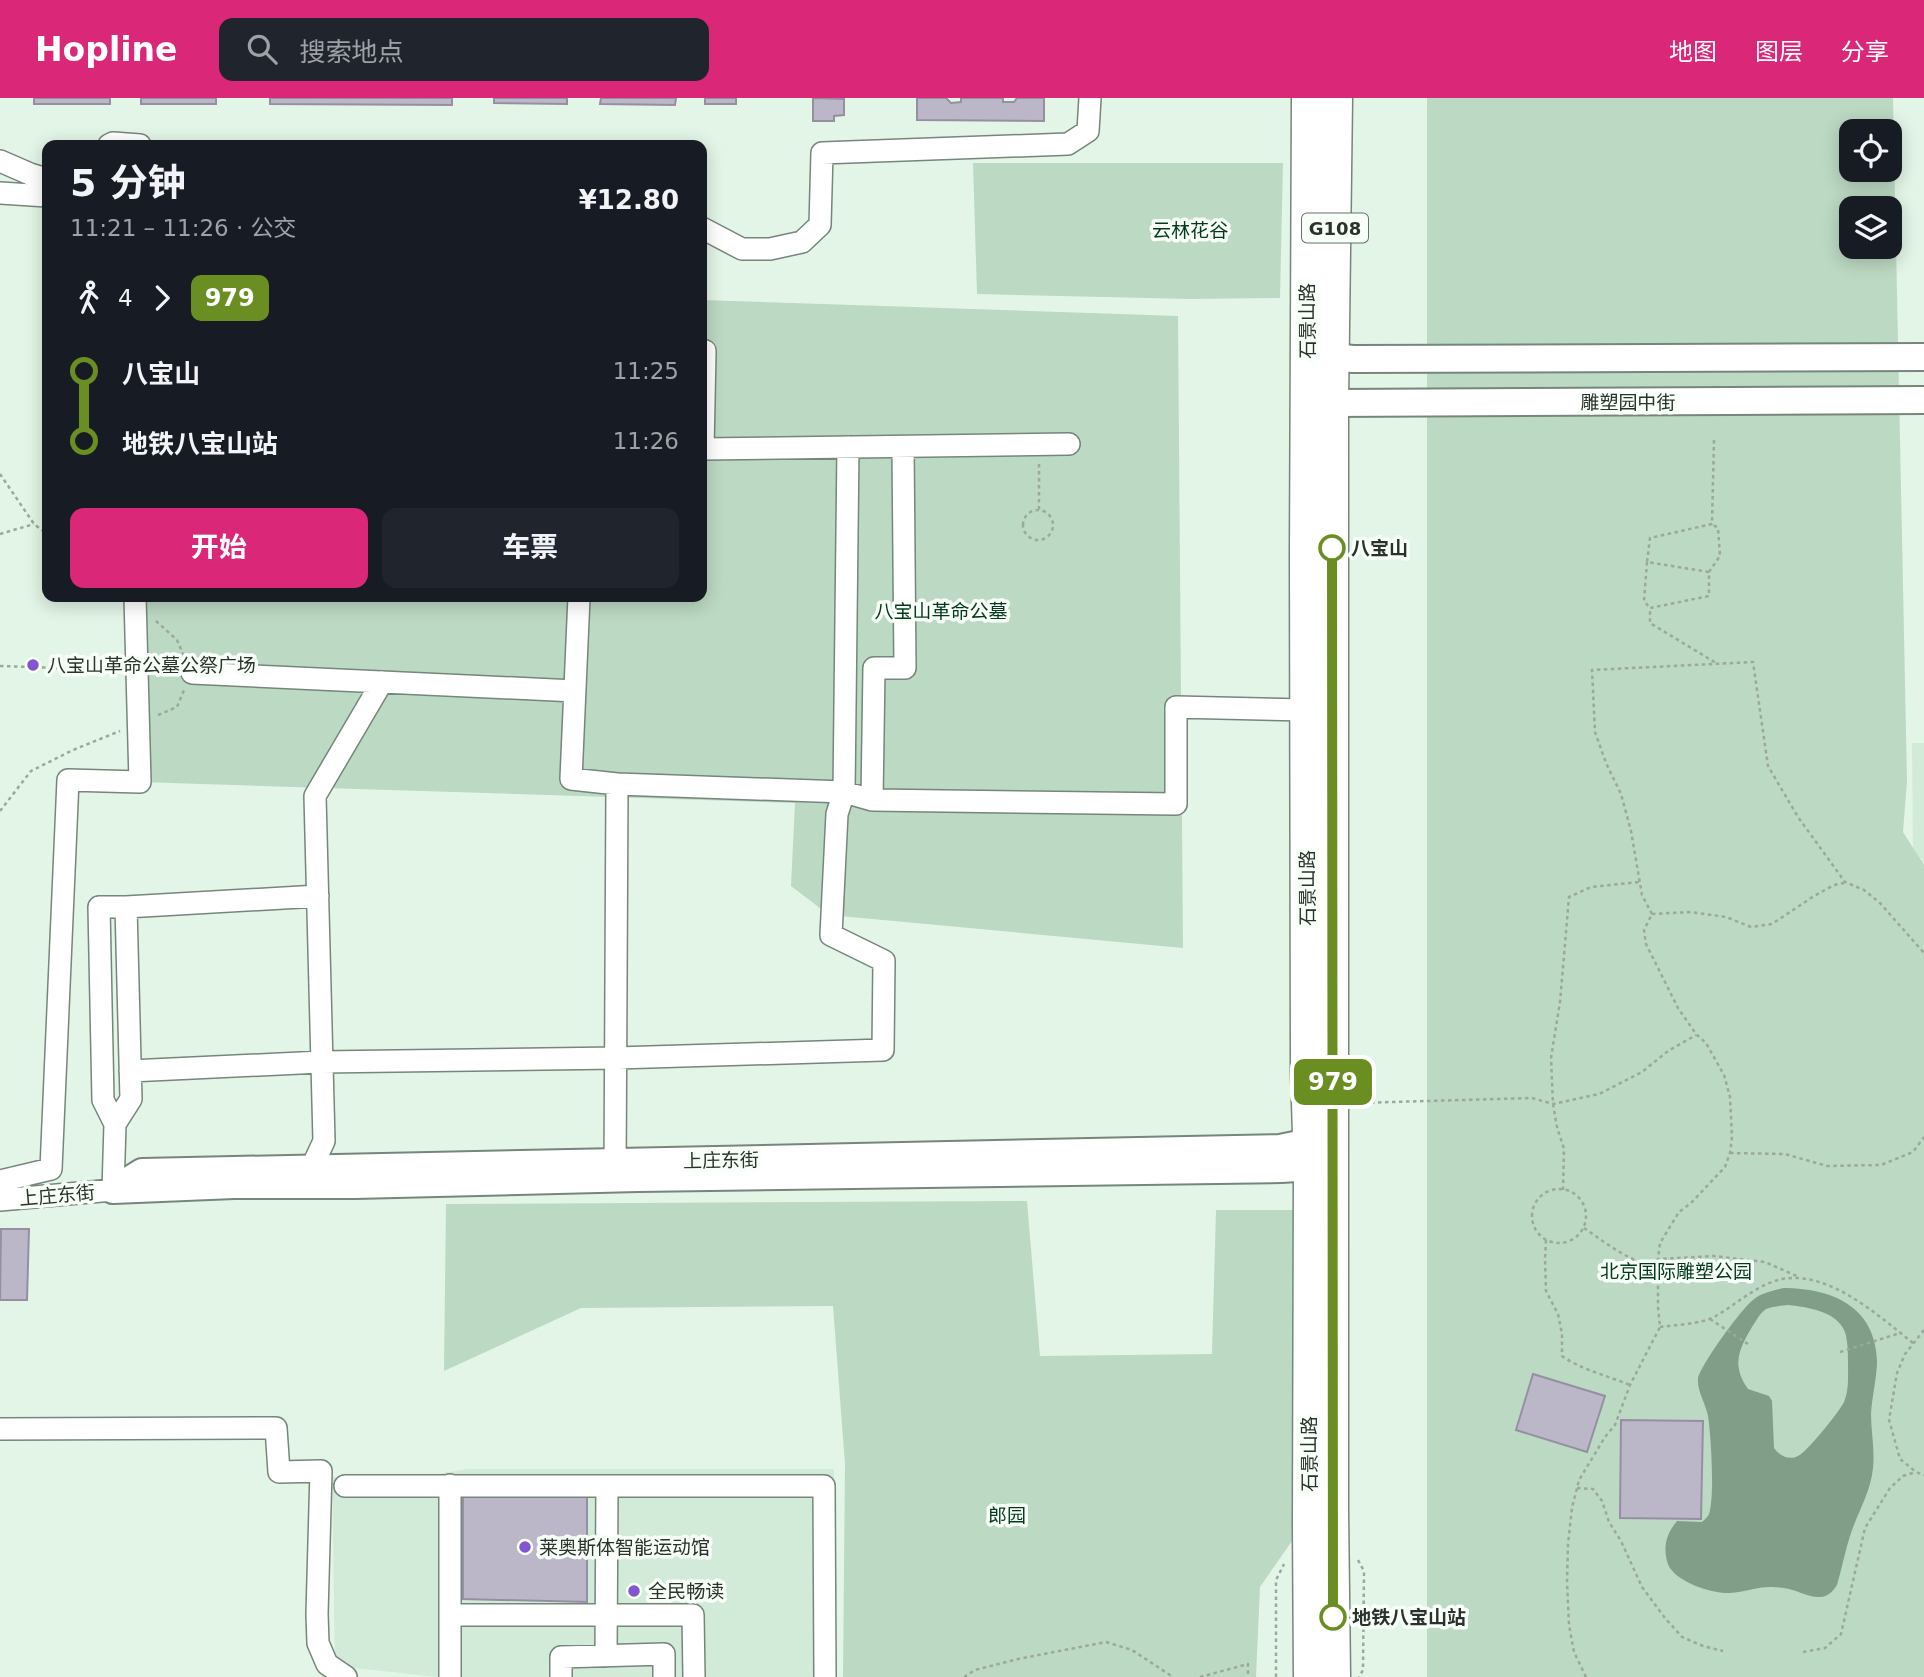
<!DOCTYPE html>
<html lang="zh">
<head>
<meta charset="utf-8">
<style>
	body { margin:0; font-family:"DejaVu Sans","Noto Sans SC",sans-serif; background:#20242c; color:#f1f3f6; height:100vh; display:flex; flex-direction:column; font-size:26px; white-space:nowrap }
	* { box-sizing:border-box; margin:0 }
	p { font-size:23px; color:#9ea1a6 }
	.icon { flex:none; width:38px; height:38px; fill:none; stroke:currentColor; stroke-width:2; stroke-linecap:round; stroke-linejoin:round }
	.map { position:relative; flex:1; overflow:hidden }
	.details { position:absolute; left:42px; top:42px; width:665px; height:462px; display:flex; flex-direction:column; background:#171b24; border-radius:14px; box-shadow:0 4px 18px #0003 }
	.details>* { flex:none }
	.badge { padding:0 14px; border-radius:10px; font-size:24px; line-height:46px }
	.buttons { position:absolute; left:1839px; top:21px; display:grid; gap:14px }
	.buttons a { display:grid; place-items:center; width:63px; height:63px; border-radius:14px; background:#171b24; box-shadow:0 4px 18px #0003; font-size:35px }
	.map>.badge { position:absolute; translate:-50% -50%; box-shadow:0 0 0 4px #fff }
	.legs { display:flex; align-items:center; gap:10px; height:77px; padding:0 28px; font-size:23px }
	.legs p { margin-inline-start:auto }
	.overview { display:flex; align-items:center; justify-content:space-between; height:119px; padding:0 28px }
	h1 { font-size:38px; font-weight:700; line-height:52px }
	.primary-button { display:flex; gap:14px; margin-top:auto; padding:14px 28px }
	.primary-button a { flex:1; height:80px; border-radius:14px; background:#db2777; color:#fff; font-size:28px; font-weight:700; line-height:80px; text-align:center }
	.primary-button a+a { background:#20242c; color:#f1f3f6 }
	ul { padding:0 28px; list-style:none }
	li { display:flex; align-items:center; gap:24px; height:70px; font-size:26px }
	li i { display:grid; place-items:center; width:10px; height:100%; margin:0 9px; background:currentColor }
	li i::after { content:''; width:18px; height:18px; margin:-9px; border:5px solid; border-radius:50%; background:#171b24 }
	li p { margin-inline-start:auto }
	li:first-child i { background:linear-gradient(#0000 50%,currentColor 0) }
	li:last-child i { background:linear-gradient(currentColor 50%,#0000 0) }
	header { display:flex; align-items:center; gap:42px; box-sizing:border-box; height:98px; padding:0 35px; background:#db2777; color:#fff }
	header strong { font-size:33px }
	nav { display:flex; gap:38px; margin-inline-start:auto; font-size:24px }
	.search { width:490px; height:63px; background:#20242c; display:flex; align-items:center; gap:18px; box-sizing:border-box; padding:0 24px; border-radius:14px; color:#9ea1a6; font-size:26px }
	.map>svg:first-child { display:block }
	.built { fill:#d2ebd8 }
	.green { fill:#bcd9c3; fill-rule:evenodd }
	.water { fill:#819e88; fill-rule:evenodd }
	.building { fill:#bbb7c9; stroke:#9490a1; stroke-width:2 }
	.lines { fill:none; stroke-linecap:round; stroke-linejoin:round }
	.minor-casing { stroke:#76867a; stroke-width:24 }
	.major-casing { stroke:#76867a; stroke-width:30 }
	.highway-casing { stroke:#76867a; stroke-width:35 }
	.path { stroke:#9aa89d; stroke-width:2.5; stroke-dasharray:3.5 3.5; stroke-linecap:butt }
	.minor { stroke:#fff; stroke-width:21 }
	.major { stroke:#fff; stroke-width:26 }
	.highway { stroke:#fff; stroke-width:32 }
	.line-1-casing { stroke:#fff; stroke-width:16 }
	.line-1 { stroke:#6b8e23; stroke-width:10 }
	.stop-1-dot { fill:#fff; stroke:#6b8e23; stroke-width:3.5 }
	.poi-dot { fill:#8256d0; stroke:#f8fff9; stroke-width:2.5 }
	.labels { text-anchor:middle; dominant-baseline:central; stroke-width:7; stroke-linejoin:round; paint-order:stroke }
	.shield { fill:#f8fff9; stroke:#68706a; stroke-width:2 }
	.shield-label { font-size:18px; font-weight:bold; fill:#2b322d }
	.park-label { font-size:19px; fill:#02391a; stroke:#f8fff9 }
	.street-label { font-size:19px; fill:#2b322d; stroke:#f8fff9 }
	.stop-label { font-size:19px; font-weight:bold; fill:#2b322d; stroke:#f8fff9; text-anchor:start }
	.poi-label { font-size:19px; fill:#2b322d; stroke:#f8fff9; text-anchor:start }
</style>
</head>
<body>
<header>
<strong>Hopline</strong>
<div class="search"><svg class="icon" aria-label="search" viewBox="0 0 24 24"><circle cx="10" cy="10" r="6"/><path d="M15 15l6 6"/></svg>搜索地点</div>
<nav><a>地图</a><a>图层</a><a>分享</a></nav>
</header>
<div class="map">
<svg width="1924" height="1579" viewBox="0 0 1924 1579">
	<rect width="100%" height="100%" fill="#e3f5e7"/>
	<path class="built" d="M1912,645H1924V764H1913Z
		M468,1371H834L836,1579H438L335,1568L332,1379H418Z"/>
	<path class="green" d="M1427,0H1893L1907,683L1903,734L1924,767V1579H1427ZM1852,33H1890V72H1852ZM1852,110H1890V149H1852Z
		M973,65H1283L1280,200L1190,201L977,196Z
		M702,202L1178,218L1183,850L829,817L791,788L795,705L140,684L135,499H702Z
		M1027,1103L1040,1258L1212,1256L1216,1112H1298L1294,1440L1260,1489L1256,1579H843L845,1366L833,1208L581,1210L444,1273L446,1106Z"/>
	<path class="water" d="M1783,1190C1831,1190 1875,1208 1877,1262C1877,1280 1872,1298 1871,1316C1871,1334 1875,1352 1873,1370C1871,1393 1858,1414 1851,1435C1845,1453 1842,1470 1837,1487C1833,1493 1828,1499 1820,1499C1810,1500 1799,1493 1789,1491C1784,1490 1778,1489 1773,1489C1759,1488 1745,1494 1730,1495C1712,1496 1671,1483 1667,1463C1663,1447 1667,1435 1677,1423L1702,1424C1705,1421 1708,1419 1709,1416C1715,1398 1711,1337 1708,1318C1706,1306 1697,1293 1698,1281C1699,1269 1742,1210 1753,1202C1761,1195 1773,1193 1783,1190ZM1788,1207C1807,1209 1837,1213 1845,1234C1848,1244 1848,1256 1848,1267C1848,1279 1849,1292 1844,1304C1840,1313 1806,1355 1798,1358C1789,1363 1779,1357 1774,1350L1772,1303L1769,1298L1748,1291C1731,1267 1739,1251 1752,1229C1756,1223 1760,1215 1766,1211C1773,1208 1781,1208 1788,1207Z"/>
	<path class="building" d="M34,0H110V6H34Z
		M141,0H216V6H141Z
		M270,0H452V7L270,6Z
		M494,0H567V6L494,5Z
		M601,0H676L675,7L600,6Z
		M705,0H736V6H705Z
		M813,0L844,1V17L834,18V23H813Z
		M917,0H946L951,5L961,4V0H1003V4H1014L1017,0H1044V23L917,22Z
		M1,1131H29L27,1202H0Z
		M1533,1276L1605,1298L1587,1354L1516,1332Z
		M1621,1322L1703,1323L1701,1421L1620,1420Z
		M463,1397L587,1398V1504L463,1501Z"/>
	<g class="lines">
		<defs>
			<path id="minor" d="M109,47L113,45L140,47
				M0,63L30,76L47,81
				M0,95L47,98
				M702,130L742,151H770L802,144L820,127L822,55L1068,46L1088,33L1090,0
				M702,252L705,253L703,351
				M848,349L844,694L872,702L874,570H905L903,349
				M702,351L1069,346
				M579,499L571,681L617,686L615,1079
				M192,575L575,593
				M872,702L1176,706V609L1307,612
				M126,809L318,798
				M130,973L321,964L617,960L883,952L884,863L831,837L837,716L844,694L617,686
				M311,1071L324,1043L315,698L382,584
				M0,1083L51,1071L68,682L140,684L135,499
				M0,1102L113,1092L115,1026L103,1002L99,809H126L131,1001L115,1026
				M0,1331L276,1330L279,1374L321,1373L317,1516L318,1545L327,1566L346,1579
				M450,1387V1579
				M345,1388H824L825,1579
				M451,1517H693L694,1579
				M606,1558L607,1388
				M561,1579V1559L664,1556V1579"/>
			<path id="major" d="M1333,259L1353,261L1924,259
				M1332,305L1924,302
				M1328,1043L1309,1044L1280,1050L142,1074L113,1092L234,1087H355L638,1080L1281,1071L1328,1068"/>
			<path id="highway" d="M1308,0L1306,456L1307,974L1310,1068L1309,1428L1310,1579
				M1334,1579L1332,1412V305L1336,0"/>
		</defs>
		<use href="#minor" class="minor-casing"/>
		<use href="#major" class="major-casing"/>
		<use href="#highway" class="highway-casing"/>
		<path class="path" d="M1714,342L1712,426L1650,440L1647,464L1709,474V498L1650,510V525L1716,565
			M1039,366V412
			M0,376L34,426L47,436
			M1023 427a15 15 0 1 1 30 0a15 15 0 1 1-30 0Z
			M0,436L34,426
			M1647,464L1644,503L1650,510
			M1709,474L1720,458L1718,430L1712,426
			M156,523L177,542L184,558
			M0,568L119,572
			M157,574H175
			M158,617L177,609L184,592
			M0,713L31,673L73,652L120,633
			M1652,816L1642,797L1631,733L1621,696L1606,665L1595,634L1592,572L1753,564L1768,668L1798,719L1845,784L1864,792L1880,805L1924,855
			M1652,816L1691,814L1726,819L1751,829L1772,826L1814,798L1834,787L1844,785
			M1357,1005L1532,1000L1553,1006L1599,996L1642,974L1668,953L1696,937
			M1730,1055L1785,1056L1827,1068L1881,1067L1913,1054L1924,1039
			M1532 1118a27 27 0 1 1 54 0a27 27 0 1 1-54 0Z
			M1563,1092L1564,1051L1557,1029L1553,1006L1551,960L1560,904L1569,799L1591,789L1639,784
			M1584,1130C1604,1144 1624,1159 1647,1167L1658,1161L1714,1158L1765,1164L1799,1179
			M1546,1142L1545,1161L1546,1193L1558,1216L1562,1236V1258C1580,1271 1608,1278 1630,1287
			M1710,1221L1748,1246
			M1660,1229C1674,1227 1699,1226 1712,1220C1731,1210 1747,1195 1767,1186C1818,1162 1875,1215 1913,1245
			M1924,1232L1905,1256L1897,1275L1889,1322L1900,1361L1916,1374L1924,1377
			M1840,1254L1900,1235
			M1577,1390L1593,1391L1602,1403L1609,1424L1621,1443L1642,1489L1665,1520L1682,1539L1703,1548L1723,1553
			M1358,1462L1364,1473L1363,1572L1359,1579
			M1803,1554L1825,1550L1841,1536L1865,1430L1890,1390L1903,1378L1916,1374
			M964,1579L975,1572L1018,1561L1106,1544L1132,1552L1173,1579
			M1200,1579L1248,1566V1579
			M1276,1579V1482L1284,1466
			M1586,1579L1574,1554L1569,1527L1567,1483L1568,1446L1572,1410L1579,1382L1605,1339L1615,1327L1630,1287L1660,1229L1658,1209V1161L1660,1145L1679,1114L1691,1105L1725,1069L1730,1055L1732,1039L1730,999L1724,977L1706,945L1696,936L1678,910L1646,846L1644,832L1652,816"/>
		<use href="#minor" class="minor"/>
		<use href="#major" class="major"/>
		<use href="#highway" class="highway"/>
	</g>
	<g class="lines">
		<defs>
			<path id="line-1" d="M1332,450L1333,1519"/>
		</defs>
		<use href="#line-1" class="line-1-casing"/>
		<use href="#line-1" class="line-1"/>
	</g>
	<g class="stop-1-dot">
		<circle cx="1332" cy="450" r="12"/>
		<circle cx="1333" cy="1519" r="12"/>
	</g>
	<g class="poi-dot">
		<circle cx="33" cy="567" r="7"/>
		<circle cx="525" cy="1449" r="7"/>
		<circle cx="634" cy="1493" r="7"/>
	</g>
	<g class="labels">
		<rect class="shield" x="1302" y="115.5" width="66" height="29" rx="5"/>
		<g class="shield-label">
			<text x="1335" y="130">G108</text>
		</g>
		<g class="park-label">
			<text x="1190" y="132">云林花谷</text>
			<text x="941" y="513">八宝山革命公墓</text>
			<text x="1676" y="1173">北京国际雕塑公园</text>
			<text x="1007" y="1417">郎园</text>
		</g>
		<g class="street-label">
			<text transform="translate(1307 223) rotate(-90)">石景山路</text>
			<text x="1628" y="304">雕塑园中街</text>
			<text transform="translate(1307 790) rotate(-90)">石景山路</text>
			<text transform="translate(721 1062) rotate(-1)">上庄东街</text>
			<text transform="translate(57 1097) rotate(-5)">上庄东街</text>
			<text transform="translate(1309 1356) rotate(-90)">石景山路</text>
		</g>
		<g class="stop-label">
			<text x="1351" y="450">八宝山</text>
			<text x="1352" y="1519">地铁八宝山站</text>
		</g>
		<g class="poi-label">
			<text x="47" y="567">八宝山革命公墓公祭广场</text>
			<text x="539" y="1449">莱奥斯体智能运动馆</text>
			<text x="648" y="1493">全民畅读</text>
		</g>
	</g>
</svg>
<div class="buttons">
<a><svg class="icon" aria-label="locate" viewBox="0 0 24 24"><circle cx="12" cy="12" r="6"/><path d="M12 2v4M12 18v4M2 12h4M18 12h4"/></svg></a>
<a><svg class="icon" aria-label="layers" viewBox="0 0 24 24"><path d="M12 4l9 5-9 5-9-5zM3 14l9 5 9-5"/></svg></a>
</div>
<b class="badge" style="left:1333px;top:984px;background:#6b8e23;color:#fff">979</b>
<section class="details">
<div class="overview"><div><h1>5 分钟</h1><p>11:21 – 11:26 · 公交</p></div><b>¥12.80</b></div>
<div class="legs"><svg class="icon" aria-label="walk" viewBox="0 0 24 24"><circle cx="13" cy="4" r="2"/><path d="M13 8l-2 6 4 7M11 14l-3 7M7 12l3-4h3l4 4"/></svg>4<svg class="icon" aria-label="forward" viewBox="0 0 24 24"><path d="M9 5l7 7-7 7"/></svg><b class="badge" style="background:#6b8e23;color:#fff">979</b></div>
<ul>
<li><i style="color:#6b8e23"></i><b>八宝山</b><p>11:25</p></li>
<li><i style="color:#6b8e23"></i><b>地铁八宝山站</b><p>11:26</p></li>
</ul>
<div class="primary-button"><a>开始</a><a>车票</a></div>
</section>
</div>
</body>
</html>
